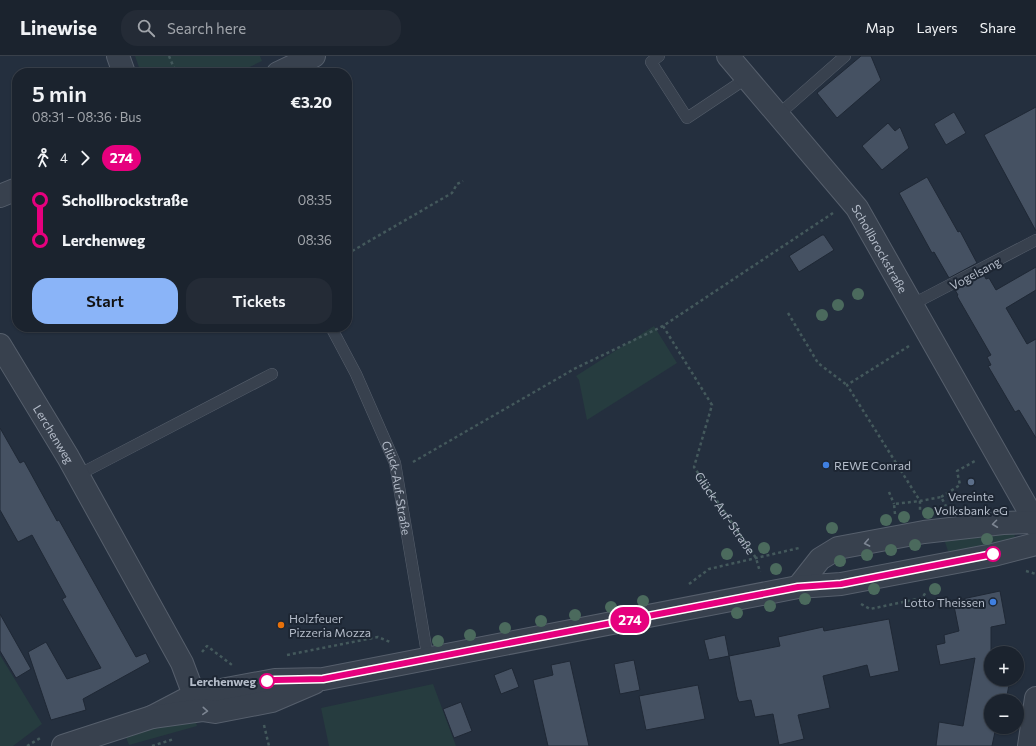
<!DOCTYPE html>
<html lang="en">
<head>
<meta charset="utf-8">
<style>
	body { margin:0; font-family:Commissioner,sans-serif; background:#242b36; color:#f1f3f6; height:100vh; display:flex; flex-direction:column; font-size:15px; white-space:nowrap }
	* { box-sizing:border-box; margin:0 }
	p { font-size:13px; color:#a0a4aa }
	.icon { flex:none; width:22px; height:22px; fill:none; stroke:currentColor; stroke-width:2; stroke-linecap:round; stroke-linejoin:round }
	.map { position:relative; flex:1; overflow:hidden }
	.sheet { position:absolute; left:12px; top:12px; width:340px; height:264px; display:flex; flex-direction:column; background:#1b232e; border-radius:16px; box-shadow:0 1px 3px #0004,0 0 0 1px #39404a }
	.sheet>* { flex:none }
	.badge { padding:0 8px; border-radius:13px; font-size:14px; line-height:26px }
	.fabs { position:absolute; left:984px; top:590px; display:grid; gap:8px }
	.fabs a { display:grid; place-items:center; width:40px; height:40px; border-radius:50%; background:#1b232e; box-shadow:0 1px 3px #0004,0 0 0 1px #39404a; font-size:20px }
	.map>.badge { position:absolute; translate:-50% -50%; box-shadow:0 0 0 2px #fff }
	.legs { display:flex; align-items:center; gap:6px; height:44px; padding:0 20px; font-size:13px }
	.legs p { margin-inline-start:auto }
	.summary { display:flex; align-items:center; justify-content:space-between; height:68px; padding:0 20px }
	h1 { font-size:22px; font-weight:600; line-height:30px }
	.action { display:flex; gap:8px; margin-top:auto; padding:8px 20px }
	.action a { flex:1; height:46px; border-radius:16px; background:#8ab4f8; color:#111; font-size:16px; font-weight:600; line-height:46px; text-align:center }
	.action a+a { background:#242b36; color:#f1f3f6 }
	ul { padding:0 20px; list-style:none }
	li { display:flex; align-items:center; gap:14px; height:40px; font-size:15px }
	li i { display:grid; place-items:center; width:6px; height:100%; margin:0 5px; background:currentColor }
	li i::after { content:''; width:10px; height:10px; margin:-5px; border:3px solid; border-radius:50%; background:#1b232e }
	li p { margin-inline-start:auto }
	li:first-child i { background:linear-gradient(#0000 50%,currentColor 0) }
	li:last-child i { background:linear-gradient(currentColor 50%,#0000 0) }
	header { display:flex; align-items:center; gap:24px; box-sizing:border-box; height:56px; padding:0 20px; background:#1b232e; border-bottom:1px solid #39404a }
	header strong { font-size:19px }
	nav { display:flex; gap:22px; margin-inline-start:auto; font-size:14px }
	.search { width:280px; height:36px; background:#242b36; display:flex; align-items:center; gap:10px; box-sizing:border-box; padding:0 14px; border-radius:16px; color:#a0a4aa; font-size:15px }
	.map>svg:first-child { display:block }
	.green { fill:#263c3f }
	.building { fill:#455162; stroke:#1f2835 }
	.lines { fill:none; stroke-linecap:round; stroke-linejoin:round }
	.service-casing { stroke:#565f6c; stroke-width:12 }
	.minor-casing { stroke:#565f6c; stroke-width:24 }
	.path { stroke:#44595c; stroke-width:2.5; stroke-dasharray:3 3; stroke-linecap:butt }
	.service { stroke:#38414e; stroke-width:11 }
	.minor { stroke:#38414e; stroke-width:22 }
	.tree { fill:#4b6a5d }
	.oneway { stroke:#7c8592 }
	.line-1-casing { stroke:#fff; stroke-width:9 }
	.line-1 { stroke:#e6007e; stroke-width:6 }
	.shop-dot { fill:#3f7fe0; stroke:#1d2633; stroke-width:1.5 }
	.service-dot { fill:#5c6f8a; stroke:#1d2633; stroke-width:1.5 }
	.stop-1-dot { fill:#fff; stroke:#e6007e; stroke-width:2 }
	.food-dot { fill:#e8710a; stroke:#1d2633; stroke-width:1.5 }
	.labels { text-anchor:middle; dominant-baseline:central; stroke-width:4; stroke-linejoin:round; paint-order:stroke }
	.street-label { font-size:12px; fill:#b4bcc9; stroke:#1d2633 }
	.poi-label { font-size:12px; fill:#b4bcc9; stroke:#1d2633; text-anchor:start }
	.stop-label { font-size:12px; font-weight:bold; fill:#b4bcc9; stroke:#1d2633; text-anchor:end }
</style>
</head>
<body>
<header>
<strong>Linewise</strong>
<div class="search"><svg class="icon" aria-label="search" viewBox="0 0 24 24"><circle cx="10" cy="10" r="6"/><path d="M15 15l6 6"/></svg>Search here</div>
<nav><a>Map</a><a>Layers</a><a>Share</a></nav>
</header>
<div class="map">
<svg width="1036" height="690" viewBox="0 0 1036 690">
	<rect width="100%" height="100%" fill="#242f3e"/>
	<path class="green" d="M135,0H260L262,5L237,17H141Z
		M654,270L677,307L587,364L579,324L576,320Z
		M1012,472L1015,480L1011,486L956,500L948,495L945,486L949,477Z
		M0,599L42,668L13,690H0Z
		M433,628L456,690H329L321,652Z
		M187,662L196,666L197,670L129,689L125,679Z"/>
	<path class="building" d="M861,0H871L881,24L837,62L817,37Z
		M1036,51V175L984,79Z
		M954,56L966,77L946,89L934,68Z
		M888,67L895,75L900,71L909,92L882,114L862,90Z
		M927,121L958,176L960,175L977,207L949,222L934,196L932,197L899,137Z
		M822,179H824L834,194L799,216L789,200Z
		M1036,211V234L1006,252L1027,288L1036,283V382L1019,354L1015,356L988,310L991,309L987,301L991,299L957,240L958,239L955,234L984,219L986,223L989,222L996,234Z
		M0,372L20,407L24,405L57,465L59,464L136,601L146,597L150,606L83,643L86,654L51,664L28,596L46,586L67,623L101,612L62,543L66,541L32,479L18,486L0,454Z
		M1000,535L1006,568L991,571V623H1010L1006,645H991V671H996L992,690H936L939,666L963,670L975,602L940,609L936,589L945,587L944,579L959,575L953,545Z
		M0,558L31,613L16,622L0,595Z
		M889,563L899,615L870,621L867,609L823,620L830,652L798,659L804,683L779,689L773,658L755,661L751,644L739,646L737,641L729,600L780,590L778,581L823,571L824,575Z
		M725,579L729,600L709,604L704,584Z
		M634,604L640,634L620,638L614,608Z
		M570,605L589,690H548L533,624L553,619L551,609Z
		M512,612L519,631L501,638L494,619Z
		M698,629L705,663L646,674L639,640Z
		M461,646L472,675L454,682L443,653Z"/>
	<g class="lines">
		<defs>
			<g id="service">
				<path d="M659,0L651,6L687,62L747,22"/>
				<path d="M778,59L845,0"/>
				<path d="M913,248L1036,184"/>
				<path id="s2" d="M331,271L356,318L395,407L428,603"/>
				<path d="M78,419L272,318"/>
			</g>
			<g id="minor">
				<path d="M118,0L124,17"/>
				<path id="s3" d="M728,0L857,152L1029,455L1036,470"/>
				<path d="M278,17L314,0"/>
				<path d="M0,140L17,133"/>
				<path id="s4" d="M0,289L68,401L182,607L194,639"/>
				<path d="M798,531L820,503L838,492L924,476L1003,467L1034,466"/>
				<path d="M152,661L194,639L275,624L323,623L798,531L841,528L993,499L1036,488"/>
				<path d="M63,690L152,661L202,654L215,656L272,645L314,627"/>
				<path d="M1029,690L1036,642"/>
			</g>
		</defs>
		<use href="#service" class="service-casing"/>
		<use href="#minor" class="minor-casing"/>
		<g class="path">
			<path d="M169,0L176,17"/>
			<path d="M347,198L452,137L457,128L463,125"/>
			<path d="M788,257L818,307L847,329"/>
			<path id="s1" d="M663,270L712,349L694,411L756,502L760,516"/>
			<path d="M909,290L847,329L920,445L941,441L946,450"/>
			<path d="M413,406L574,313L663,270L833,157"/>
			<path d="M889,436L894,448"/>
			<path d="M941,441L960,429L957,415L975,405"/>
			<path d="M978,446L993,437"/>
			<path d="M895,458L894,448L920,445V454"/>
			<path d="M1026,515L1036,518"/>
			<path d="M689,528L709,513L799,492"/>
			<path d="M861,548L870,553L922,542L926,536"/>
			<path d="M202,596L207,590L232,609"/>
			<path d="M287,599L378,581L390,586"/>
			<path d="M264,669L269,690"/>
			<path d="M27,690L42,681"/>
			<path d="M152,690L174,683"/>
		</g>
		<use href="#service" class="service"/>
		<use href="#minor" class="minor"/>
	</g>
	<g class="tree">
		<circle cx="858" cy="238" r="6"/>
		<circle cx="838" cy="249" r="6"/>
		<circle cx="822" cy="259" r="6"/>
		<circle cx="928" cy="457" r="6"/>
		<circle cx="904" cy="461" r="6"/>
		<circle cx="886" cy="464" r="6"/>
		<circle cx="832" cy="472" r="6"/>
		<circle cx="987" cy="483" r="6"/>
		<circle cx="915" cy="489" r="6"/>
		<circle cx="764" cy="492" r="6"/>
		<circle cx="891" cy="494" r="6"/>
		<circle cx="727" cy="498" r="6"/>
		<circle cx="867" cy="499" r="6"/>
		<circle cx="840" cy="505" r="6"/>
		<circle cx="776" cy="513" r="6"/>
		<circle cx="874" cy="533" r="6"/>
		<circle cx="935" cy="533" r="6"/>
		<circle cx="805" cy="543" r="6"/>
		<circle cx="643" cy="545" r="6"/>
		<circle cx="770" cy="550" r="6"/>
		<circle cx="611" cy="551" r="6"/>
		<circle cx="737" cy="557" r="6"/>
		<circle cx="575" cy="559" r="6"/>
		<circle cx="541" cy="565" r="6"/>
		<circle cx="505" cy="572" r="6"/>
		<circle cx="470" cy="579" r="6"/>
		<circle cx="438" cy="585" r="6"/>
	</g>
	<defs><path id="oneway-chevron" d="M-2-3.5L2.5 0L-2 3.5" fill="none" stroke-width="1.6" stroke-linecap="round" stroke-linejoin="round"/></defs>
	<g class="oneway">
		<use href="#oneway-chevron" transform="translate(995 468) rotate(173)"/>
		<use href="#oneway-chevron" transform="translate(867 487) rotate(169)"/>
		<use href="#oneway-chevron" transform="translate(205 655) rotate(4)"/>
	</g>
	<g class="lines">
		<defs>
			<path id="line-1" d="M267,625L275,624L323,623L798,531L841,528L993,498"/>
		</defs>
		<use href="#line-1" class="line-1-casing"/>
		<use href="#line-1" class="line-1"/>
	</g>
	<g class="shop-dot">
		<circle cx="826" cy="409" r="4"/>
		<circle cx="993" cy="546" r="4"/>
	</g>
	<circle class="service-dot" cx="971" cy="426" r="4"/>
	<g class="stop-1-dot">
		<circle cx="993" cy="498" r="7"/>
		<circle cx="267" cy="625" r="7"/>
	</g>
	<circle class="food-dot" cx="281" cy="569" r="4"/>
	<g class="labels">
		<g class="street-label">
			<text stroke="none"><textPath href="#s3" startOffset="246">Schollbrockstraße</textPath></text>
			<text transform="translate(975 217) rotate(-28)">Vogelsang</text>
			<text stroke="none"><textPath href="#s4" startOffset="104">Lerchenweg</textPath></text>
			<text stroke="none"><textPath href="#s2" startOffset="175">Glück-Auf-Straße</textPath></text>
			<text stroke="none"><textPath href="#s1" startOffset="213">Glück-Auf-Straße</textPath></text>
		</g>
		<g class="poi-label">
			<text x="834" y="409">REWE Conrad</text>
			<text x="971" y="440" text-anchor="middle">Vereinte<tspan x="971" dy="14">Volksbank eG</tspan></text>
			<text x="985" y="546" text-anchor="end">Lotto Theissen</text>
			<text x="289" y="562">Holzfeuer<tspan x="289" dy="14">Pizzeria Mozza</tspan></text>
		</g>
		<g class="stop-label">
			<text x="256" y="625">Lerchenweg</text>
		</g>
	</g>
</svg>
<div class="fabs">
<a>+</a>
<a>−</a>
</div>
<b class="badge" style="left:630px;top:564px;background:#e6007e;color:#fff">274</b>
<section class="sheet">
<div class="summary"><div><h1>5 min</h1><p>08:31 – 08:36 · Bus</p></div><b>€3.20</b></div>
<div class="legs"><svg class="icon" aria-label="walk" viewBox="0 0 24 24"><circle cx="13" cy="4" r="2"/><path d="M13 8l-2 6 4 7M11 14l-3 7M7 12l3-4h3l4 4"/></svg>4<svg class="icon" aria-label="forward" viewBox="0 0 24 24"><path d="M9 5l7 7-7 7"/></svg><b class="badge" style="background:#e6007e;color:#fff">274</b></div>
<ul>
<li><i style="color:#e6007e"></i><b>Schollbrockstraße</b><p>08:35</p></li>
<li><i style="color:#e6007e"></i><b>Lerchenweg</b><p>08:36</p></li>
</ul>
<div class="action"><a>Start</a><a>Tickets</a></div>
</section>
</div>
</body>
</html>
